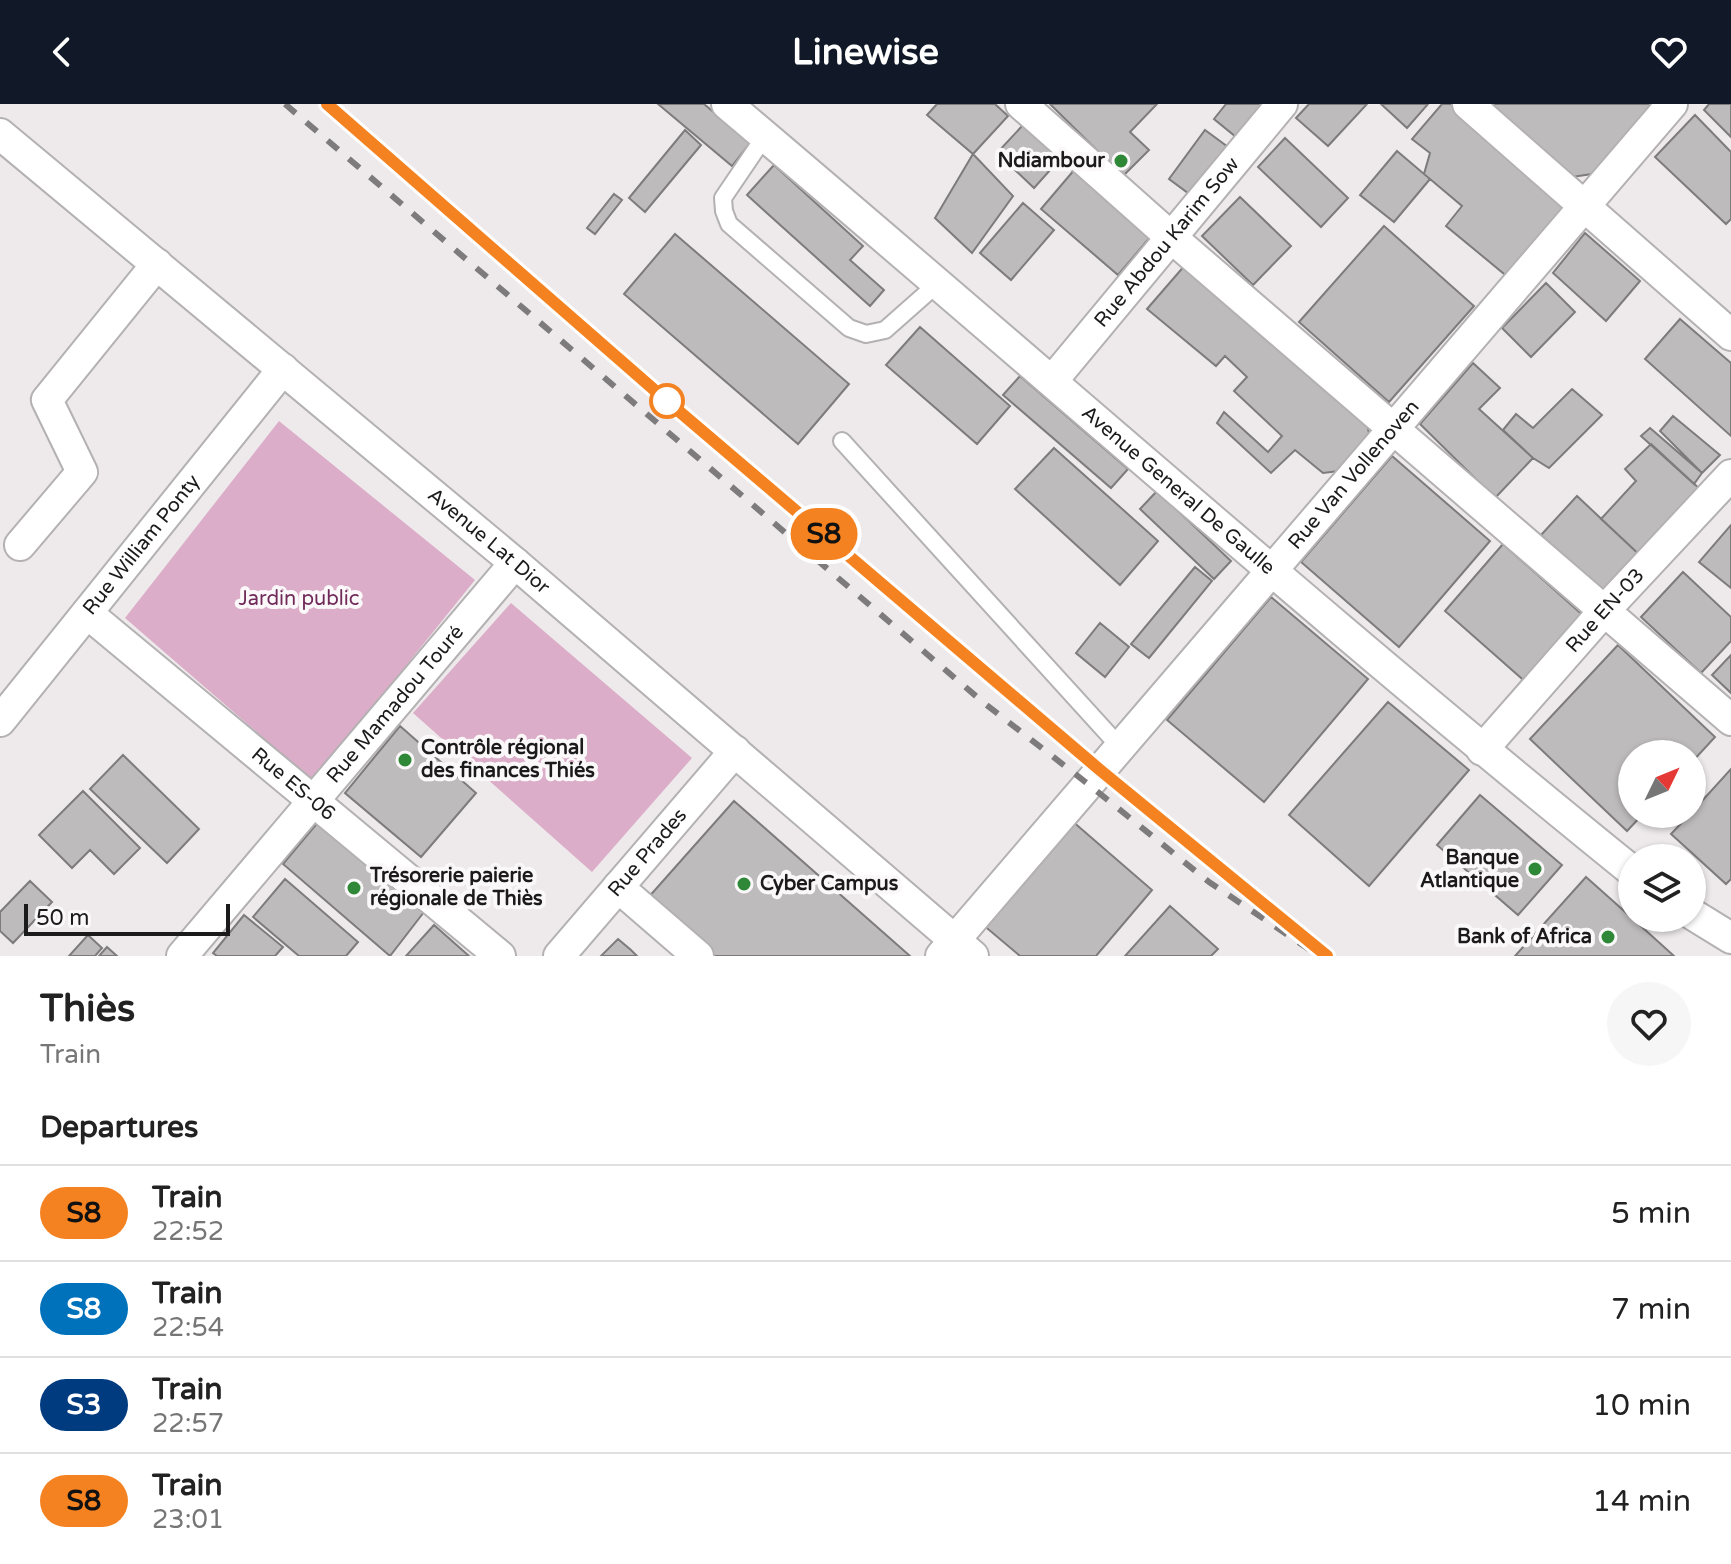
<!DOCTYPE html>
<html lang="en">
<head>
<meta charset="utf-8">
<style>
	body { margin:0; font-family:"Varela Round",sans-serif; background:#f6f6f6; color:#222; height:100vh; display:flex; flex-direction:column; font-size:30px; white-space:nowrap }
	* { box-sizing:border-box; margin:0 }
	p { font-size:26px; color:#767676 }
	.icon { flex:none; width:44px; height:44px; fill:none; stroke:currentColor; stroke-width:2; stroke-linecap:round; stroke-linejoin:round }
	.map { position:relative; height:852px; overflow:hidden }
	.drawer { display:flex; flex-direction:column; background:#fff; flex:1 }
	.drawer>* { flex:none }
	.badge { padding:0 16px; border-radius:26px; font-size:28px; line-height:52px }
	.needle { width:52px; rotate:47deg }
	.controls { position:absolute; left:1618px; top:636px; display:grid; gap:16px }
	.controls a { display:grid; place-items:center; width:88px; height:88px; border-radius:50%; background:#fff; box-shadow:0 2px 6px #0004; font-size:40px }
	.scale { position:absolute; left:24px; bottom:20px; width:206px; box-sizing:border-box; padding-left:8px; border:4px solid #1c1b1c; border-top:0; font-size:22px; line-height:28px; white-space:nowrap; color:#1c1b1c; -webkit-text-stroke:6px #fbf8f9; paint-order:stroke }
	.map>.badge { position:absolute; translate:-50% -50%; box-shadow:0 0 0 4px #fff }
	h2 { padding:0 40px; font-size:30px; line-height:72px }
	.round { display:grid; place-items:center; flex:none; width:84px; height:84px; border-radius:42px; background:#f6f6f6 }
	.summary { display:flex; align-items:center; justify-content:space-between; height:136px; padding:0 40px }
	h1 { font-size:38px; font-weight:700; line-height:60px }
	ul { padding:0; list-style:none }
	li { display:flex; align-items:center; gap:24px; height:96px; padding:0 40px; border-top:2px solid #e0e0e0 }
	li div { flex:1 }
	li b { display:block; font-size:30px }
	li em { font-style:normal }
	li .badge { min-width:88px; font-weight:700; text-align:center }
	header { display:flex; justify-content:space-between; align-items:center; height:104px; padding:0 40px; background:#111827; color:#fff; font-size:36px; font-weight:700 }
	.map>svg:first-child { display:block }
	.green { fill:#dbadc8 }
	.building { fill:#bebbbd; stroke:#7e7b7d; stroke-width:2 }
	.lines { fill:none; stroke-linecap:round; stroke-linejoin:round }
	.service-casing { stroke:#b4b1b3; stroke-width:20 }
	.minor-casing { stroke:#b4b1b3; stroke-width:34 }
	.service { stroke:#fff; stroke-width:16 }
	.minor { stroke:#fff; stroke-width:30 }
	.rail { stroke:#7d7b7c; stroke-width:6; stroke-dasharray:14 14; stroke-linecap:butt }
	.line-casing { stroke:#fff; stroke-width:18 }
	.line { stroke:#f58220; stroke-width:12 }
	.poi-dot { fill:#2e8838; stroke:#fbf8f9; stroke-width:3 }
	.stop-dot { fill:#fff; stroke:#f58220; stroke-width:4 }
	.labels { text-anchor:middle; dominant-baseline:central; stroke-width:8; stroke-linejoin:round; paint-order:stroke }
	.poi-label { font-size:20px; font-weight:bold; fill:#1c1b1c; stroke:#fbf8f9; text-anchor:end }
	.street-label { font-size:20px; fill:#1c1b1c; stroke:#fbf8f9 }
	.park-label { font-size:20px; fill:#702a59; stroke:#fbf8f9 }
</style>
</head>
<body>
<header><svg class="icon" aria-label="back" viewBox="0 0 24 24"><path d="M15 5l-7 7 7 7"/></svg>Linewise<svg class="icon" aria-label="heart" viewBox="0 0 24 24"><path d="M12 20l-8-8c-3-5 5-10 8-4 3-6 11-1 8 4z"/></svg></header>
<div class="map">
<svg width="1731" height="852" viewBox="0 0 1731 852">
	<rect width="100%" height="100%" fill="#eeeaec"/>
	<path class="green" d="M279,317L475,476L313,677L125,514Z
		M511,499L692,654L592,768L413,609Z"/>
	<path class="building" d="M658,0H704L750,39L732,62Z
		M937,0H995L1008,12L973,50L927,11Z
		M1050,0H1157L1130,28L1149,46L1123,72Z
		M1226,0H1272L1241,37L1214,15Z
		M1309,0H1367L1328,42L1296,14Z
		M1381,0H1428L1407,24Z
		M1442,0H1454L1572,98L1509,174L1446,122L1462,102L1424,70L1430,49L1412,35Z
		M1495,0H1653L1592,70L1572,73L1492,3Z
		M1709,0H1731V33L1704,6Z
		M1695,11L1731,48V115L1726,120L1655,53Z
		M1023,21L1060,55L1034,84L997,49Z
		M685,26L701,41L645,108L629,94Z
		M1205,26L1228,43L1192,92L1169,75Z
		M1285,34L1348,94L1321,123L1258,63Z
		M1397,47L1430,75L1394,118L1360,91Z
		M973,50L1013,92L972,149L935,114Z
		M774,61L863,142L850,156L884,186L870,202L747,91Z
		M1075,65L1152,131L1118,171L1041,105Z
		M614,90L622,96L595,130L587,124Z
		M1240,93L1291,142L1253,181L1202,132Z
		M1023,99L1054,126L1011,176L980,149Z
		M1384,122L1474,202L1389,298L1299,218Z
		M1585,129L1640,177L1606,217L1553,169Z
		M675,130L849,280L798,340L624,190Z
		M1186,160L1365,312L1369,329L1339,367L1323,369L1295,346L1271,369L1217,319L1224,308L1268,348L1282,332L1234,287L1247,273L1225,252L1216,262L1147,205Z
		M1546,179L1575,208L1531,253L1502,224Z
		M1680,215L1731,259V332L1645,255Z
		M920,223L1010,302L977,340L886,261Z
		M1473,259L1500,284L1479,305L1533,354L1495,394L1420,320Z
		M1020,272L1128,365L1111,384L1003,291Z
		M1572,285L1602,311L1549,364L1533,354L1503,326L1516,310L1533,324Z
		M1673,312L1720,351L1702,369L1660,327Z
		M1650,324L1702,369L1694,380L1641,332Z
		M1651,340L1702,387L1644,455L1601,415L1636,377L1625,365Z
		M1054,344L1158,437L1120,481L1015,385Z
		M1392,352L1490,437L1399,543L1301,458Z
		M1157,387L1231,457L1214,475L1140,405Z
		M1577,392L1644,455L1607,493L1541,431Z
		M1731,421V484L1699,458Z
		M1503,440L1587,515L1529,581L1445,507Z
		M1195,463L1212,477L1149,554L1131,540Z
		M1683,468L1731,513V537L1701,569L1641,513Z
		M1271,493L1368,575L1264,698L1167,616Z
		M1100,519L1129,543L1105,573L1076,549Z
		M1618,541L1715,633L1692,658V650H1632V710H1643L1627,727L1530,635Z
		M1731,551V589L1712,571Z
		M1388,598L1469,666L1369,782L1289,711Z
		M400,622L476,689L421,753L345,689Z
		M123,651L199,725L167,759L90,685Z
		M1731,665V775L1726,780L1671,730L1690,710H1692V708Z
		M83,687L140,744L114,770L90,746L72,764L39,731Z
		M1480,691L1562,761L1518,811L1437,741Z
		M734,697L910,852H712L647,795Z
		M1071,716L1152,786L1096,852H1020L982,820Z
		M319,717L424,808L390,852L283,760Z
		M1586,773L1632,814L1674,852H1515Z
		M285,775L358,838L346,852H299L253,813Z
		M30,777L52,798L13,839L0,827V808Z
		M1170,802L1218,845L1211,852H1125Z
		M244,811L283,843L275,852H217L213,849Z
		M434,821L469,852H406Z
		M88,831L102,844L95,852H69Z
		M618,835L631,846L637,852H601Z
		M107,843L117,852H99Z"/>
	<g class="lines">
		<defs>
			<path id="service" d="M765,32L723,94L724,107L729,120L849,224L866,230L885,226L937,180
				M842,337L1120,643"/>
			<g id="minor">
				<path id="s1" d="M727,0C1029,255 1324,518 1632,767"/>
				<path d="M1021,0L1172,134L1731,616"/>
				<path d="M1468,0L1731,231"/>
				<path id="s2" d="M0,30L515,459L973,852"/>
				<path id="s3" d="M1052,277L1282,0"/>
				<path d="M20,441L82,368L47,296L157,160"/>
				<path id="s4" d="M87,509L500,852"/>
				<path id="s5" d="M0,617L283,265"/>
				<path id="s6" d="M1482,646L1604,507L1731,371"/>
				<path d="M618,783L698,852"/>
				<path d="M1692,810L1731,834"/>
				<path id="s7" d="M182,852L515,459"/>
				<path id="s8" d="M559,852L735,647"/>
				<path id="s9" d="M941,852L1672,0"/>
			</g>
		</defs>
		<use href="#service" class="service-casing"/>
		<use href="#minor" class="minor-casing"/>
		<use href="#service" class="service"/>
		<use href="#minor" class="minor"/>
		<path class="rail" d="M285,0L984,599L1088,680L1209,778L1319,852
			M327,0C642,275 956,549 1279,813"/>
	</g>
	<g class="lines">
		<defs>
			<path id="line" d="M327,0L667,297L1100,666L1327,852"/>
		</defs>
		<use href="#line" class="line-casing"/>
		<use href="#line" class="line"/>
	</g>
	<g class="poi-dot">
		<circle cx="1121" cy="57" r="8"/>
		<circle cx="405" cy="656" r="8"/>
		<circle cx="1535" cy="765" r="8"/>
		<circle cx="744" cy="780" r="8"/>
		<circle cx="354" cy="784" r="8"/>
		<circle cx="1608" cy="833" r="8"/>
	</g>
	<circle class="stop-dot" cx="667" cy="297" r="16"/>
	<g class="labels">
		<g class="poi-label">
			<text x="1105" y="57">Ndiambour</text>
			<text x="421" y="644" text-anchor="start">Contrôle régional<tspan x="421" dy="23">des finances Thiés</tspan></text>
			<text x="1519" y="754">Banque<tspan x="1519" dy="23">Atlantique</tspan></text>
			<text x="370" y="772" text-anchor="start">Trésorerie paierie<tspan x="370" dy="23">régionale de Thiès</tspan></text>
			<text x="760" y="780" text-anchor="start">Cyber Campus</text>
			<text x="1592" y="833">Bank of Africa</text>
		</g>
		<g class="street-label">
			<text stroke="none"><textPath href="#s3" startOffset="180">Rue Abdou Karim Sow</textPath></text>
			<text stroke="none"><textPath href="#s9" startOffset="634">Rue Van Vollenoven</textPath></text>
			<text stroke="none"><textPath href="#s1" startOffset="594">Avenue General De Gaulle</textPath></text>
			<text stroke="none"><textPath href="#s2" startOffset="636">Avenue Lat Dior</textPath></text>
			<text stroke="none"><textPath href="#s5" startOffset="226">Rue William Ponty</textPath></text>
			<text stroke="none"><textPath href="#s6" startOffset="186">Rue EN-03</textPath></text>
			<text stroke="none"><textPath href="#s7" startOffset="330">Rue Mamadou Touré</textPath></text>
			<text stroke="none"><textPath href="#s4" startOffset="268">Rue ES-06</textPath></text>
			<text stroke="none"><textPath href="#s8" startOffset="136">Rue Prades</textPath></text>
		</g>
		<g class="park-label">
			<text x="299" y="495">Jardin public</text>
		</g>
	</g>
</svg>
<div class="controls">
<a><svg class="needle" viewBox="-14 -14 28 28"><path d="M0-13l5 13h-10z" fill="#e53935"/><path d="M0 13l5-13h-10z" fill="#767676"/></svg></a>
<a><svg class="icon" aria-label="layers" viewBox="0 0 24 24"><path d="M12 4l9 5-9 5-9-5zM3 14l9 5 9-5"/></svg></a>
</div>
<div class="scale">50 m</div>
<b class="badge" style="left:824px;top:430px;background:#f58220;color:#111">S8</b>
</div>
<section class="drawer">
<div class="summary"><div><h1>Thiès</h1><p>Train</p></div><a class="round"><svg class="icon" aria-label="heart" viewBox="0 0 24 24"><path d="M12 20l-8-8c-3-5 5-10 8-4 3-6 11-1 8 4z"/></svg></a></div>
<h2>Departures</h2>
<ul>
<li><span class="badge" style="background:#f58220;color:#111">S8</span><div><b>Train</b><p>22:52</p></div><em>5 min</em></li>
<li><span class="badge" style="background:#0072bc;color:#fff">S8</span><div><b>Train</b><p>22:54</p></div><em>7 min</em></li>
<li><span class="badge" style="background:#003b80;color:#fff">S3</span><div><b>Train</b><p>22:57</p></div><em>10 min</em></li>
<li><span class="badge" style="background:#f58220;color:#111">S8</span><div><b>Train</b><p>23:01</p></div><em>14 min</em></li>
</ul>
</section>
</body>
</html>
